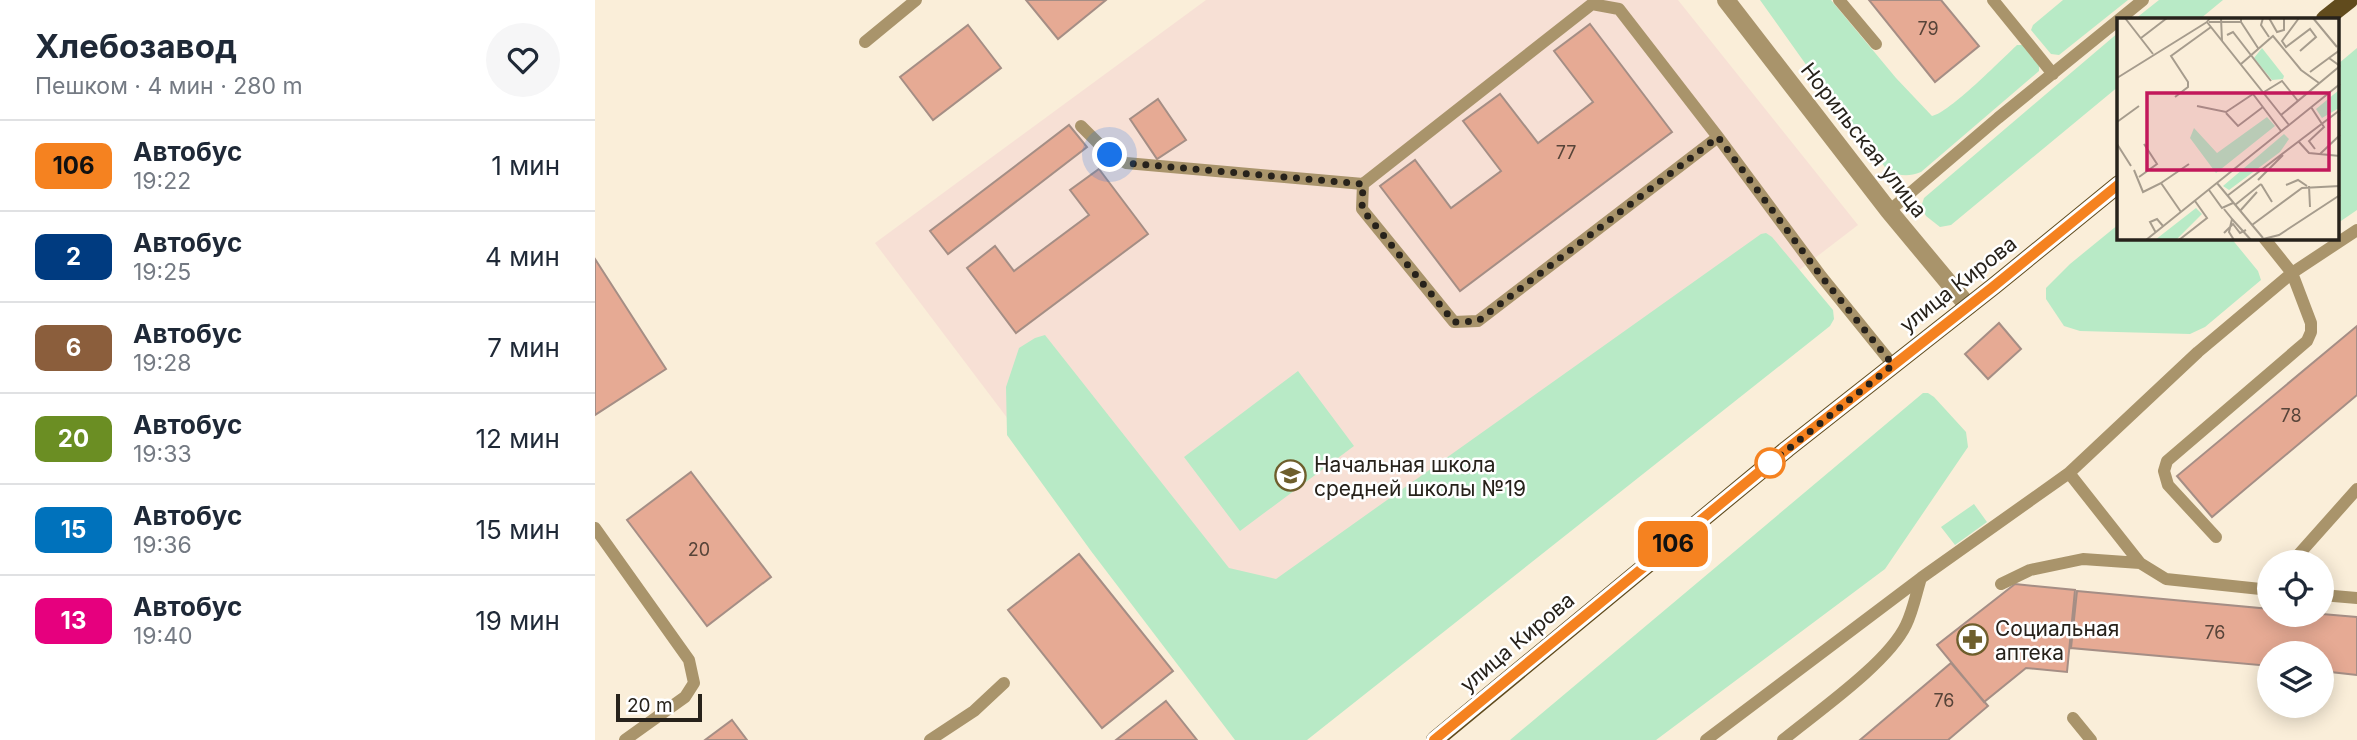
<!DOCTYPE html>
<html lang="ru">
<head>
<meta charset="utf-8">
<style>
	body { margin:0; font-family:Inter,sans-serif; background:#f6f6f7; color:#1f2937; height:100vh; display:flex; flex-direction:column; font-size:26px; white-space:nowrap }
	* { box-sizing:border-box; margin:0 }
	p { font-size:23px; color:#747a83 }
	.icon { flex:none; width:38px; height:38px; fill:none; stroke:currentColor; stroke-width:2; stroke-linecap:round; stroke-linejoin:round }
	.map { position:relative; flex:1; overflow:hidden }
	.drawer { display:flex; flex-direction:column; background:#fff; width:595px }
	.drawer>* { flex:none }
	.badge { padding:0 14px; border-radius:10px; font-size:24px; line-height:46px }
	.buttons { position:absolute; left:1662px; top:550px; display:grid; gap:14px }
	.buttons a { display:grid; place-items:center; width:77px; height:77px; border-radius:50%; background:#fff; box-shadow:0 4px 18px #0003; font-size:35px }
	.scale { position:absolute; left:21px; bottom:18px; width:86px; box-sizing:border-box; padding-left:7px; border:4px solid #27221b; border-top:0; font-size:19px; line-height:24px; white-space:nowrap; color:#27221b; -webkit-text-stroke:5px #fff; paint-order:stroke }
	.you { position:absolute; width:35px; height:35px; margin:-18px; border:5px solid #fff; border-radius:50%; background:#1a73e8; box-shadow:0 0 0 10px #1a73e833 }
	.map>.badge { position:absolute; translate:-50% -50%; box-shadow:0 0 0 4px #fff }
	.round { display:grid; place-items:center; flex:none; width:74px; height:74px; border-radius:37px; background:#f6f6f7 }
	.overview { display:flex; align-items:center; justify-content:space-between; height:119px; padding:0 35px }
	h1 { font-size:33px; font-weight:700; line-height:52px }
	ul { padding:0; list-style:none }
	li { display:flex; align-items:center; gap:21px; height:91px; padding:0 35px; border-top:2px solid #e0e1e3 }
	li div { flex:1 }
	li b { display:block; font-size:26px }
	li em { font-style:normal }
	li .badge { min-width:77px; font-weight:700; text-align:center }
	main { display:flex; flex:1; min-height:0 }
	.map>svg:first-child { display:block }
	.industrial { fill:#f7e0d5 }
	.green { fill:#b8eac6 }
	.building { fill:#e6aa94; stroke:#a58e85; stroke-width:2 }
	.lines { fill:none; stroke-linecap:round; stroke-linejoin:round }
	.lane { stroke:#a9946b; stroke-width:12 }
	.street { stroke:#a9946b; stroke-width:18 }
	.primary { stroke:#614b1d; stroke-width:18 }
	.line-casing { stroke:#fff; stroke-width:16 }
	.line { stroke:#f58220; stroke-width:10 }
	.walk { stroke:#27221b; stroke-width:7; stroke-dasharray:0 12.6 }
	.stop-dot { fill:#fff; stroke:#f58220; stroke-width:3.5 }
	.labels { text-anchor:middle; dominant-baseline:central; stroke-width:5; stroke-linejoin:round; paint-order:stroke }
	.number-label { font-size:18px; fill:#574439 }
	.street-label { font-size:21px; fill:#27221b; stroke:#fff }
	.poi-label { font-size:21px; fill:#27221b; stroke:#fff; text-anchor:start }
	.inset-road { fill:none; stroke:#a69c8d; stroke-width:2 }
	.view { fill:#c2185b; fill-opacity:0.15; stroke:#c2185b; stroke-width:3.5 }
	.inset-edge { fill:none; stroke:#27221b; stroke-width:3.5 }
</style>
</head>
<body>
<main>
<section class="drawer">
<div class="overview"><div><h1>Хлебoзавод</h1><p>Пешком · 4 мин · 280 m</p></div><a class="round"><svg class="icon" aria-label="heart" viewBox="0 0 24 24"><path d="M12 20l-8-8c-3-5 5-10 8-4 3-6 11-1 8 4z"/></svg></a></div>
<ul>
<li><span class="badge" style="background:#f58220;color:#111">106</span><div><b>Автобус</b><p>19:22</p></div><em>1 мин</em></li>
<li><span class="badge" style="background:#003b80;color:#fff">2</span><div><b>Автобус</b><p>19:25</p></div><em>4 мин</em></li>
<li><span class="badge" style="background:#8b5e3c;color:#fff">6</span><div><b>Автобус</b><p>19:28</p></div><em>7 мин</em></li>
<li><span class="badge" style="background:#6b8e23;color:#fff">20</span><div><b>Автобус</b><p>19:33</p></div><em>12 мин</em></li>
<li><span class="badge" style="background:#0072bc;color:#fff">15</span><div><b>Автобус</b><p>19:36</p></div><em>15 мин</em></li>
<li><span class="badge" style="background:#e6007e;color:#fff">13</span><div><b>Автобус</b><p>19:40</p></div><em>19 мин</em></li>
</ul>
</section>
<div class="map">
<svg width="1762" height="740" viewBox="0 0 1762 740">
	<rect width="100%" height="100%" fill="#faeed9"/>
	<path class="industrial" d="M611,0H1083L1263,225L632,709L280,243Z"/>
	<path class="green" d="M1165,0H1236L1301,78L1337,116C1354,113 1407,59 1422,45H1427L1444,66V71L1326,172C1313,177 1306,176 1293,171L1212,66Z
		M1468,0H1533L1464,55L1456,54L1436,30L1438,25Z
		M1564,0H1628L1605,19H1540Z
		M1524,32V86L1356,225L1345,227L1331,216L1326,207L1329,198Z
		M1762,48V210L1743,223V64Z
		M1524,224V238H1636L1663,271L1666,280L1610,327L1595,334L1485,331L1469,326L1451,299V288L1475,264Z
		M1171,233L1177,237L1238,310L1239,319L1235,326L712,740H640L496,551L412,435L411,387L424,348L440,338L450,335L634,568L681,579L1166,234Z
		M703,371L759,446L645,531L589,457Z
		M1328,393H1333L1339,397L1371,432L1373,447L1290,569L1061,740H915Z
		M1379,504L1392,522L1360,545L1346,527Z"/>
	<path class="building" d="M431,0H511L463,39Z
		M1274,0H1346L1384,46L1340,82Z
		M995,24L1077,132L865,291L785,186L820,160L856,208L906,171L868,121L905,94L943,143L998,102L959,51Z
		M373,25L406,68L338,120L305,77Z
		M563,99L591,140L562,159L535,119Z
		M474,125L492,147L353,254L335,231Z
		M504,169L553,234L421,333L372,268L400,246L419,271L494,215L475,190Z
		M0,259L71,369L0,415Z
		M1404,323L1426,349L1393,379L1370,354Z
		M1762,326V395L1617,517L1582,476Z
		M96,472L176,577L112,626L32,520Z
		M484,554L578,671L507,728L413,610Z
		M1420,584L1480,590L1472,672L1431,668L1389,702L1342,645Z
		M1482,591L1675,609V614H1727L1762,617V675L1727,671V653H1675V666L1476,648Z
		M1356,663L1393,706L1353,740H1265Z
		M571,701L602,740H521Z
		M137,720L152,740H110Z"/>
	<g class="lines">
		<path class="lane" d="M1244,0L1281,44
			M1398,0L1458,74
			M270,42L321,0
			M486,126L515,155L531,163L768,184L997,4L1024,9L1123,137L1226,276L1298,365
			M768,184L767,209L859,322L883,321L1123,137
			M1294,211L1403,118L1548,0
			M1474,473L1545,563L1571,579L1675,590
			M0,528L94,660L99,683L90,697L30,740
			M1621,537L1573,485L1569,471L1572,461L1712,341L1716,332V323L1697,273L1669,238
			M1697,562L1762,489
			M1406,584L1435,570L1488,559L1545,563
			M1727,595L1762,598
			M1478,718L1496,740
			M335,740L379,711L409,683
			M1111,740L1326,578L1474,473L1603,352L1697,273L1762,230
			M1188,740C1222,712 1293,663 1311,625C1318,611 1321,594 1326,578"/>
		<path class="street" d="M1131,0L1294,211L1373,306"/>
		<path class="primary" d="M1730,19L1754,0
			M840,740L1192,449L1399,286L1524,184"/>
	</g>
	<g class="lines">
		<defs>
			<path id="line" d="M839,740L1192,449L1399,286L1524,184"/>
		</defs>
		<use href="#line" class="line-casing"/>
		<use href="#line" class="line"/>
		<path class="walk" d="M515,155L531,163L768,184L767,209L859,322L883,321L1123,137L1226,276L1298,365L1172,466L1175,463"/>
	</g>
	<defs>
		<symbol id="school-ring" viewBox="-11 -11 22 22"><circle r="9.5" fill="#fff" stroke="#6e5e2c" stroke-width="1.5"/><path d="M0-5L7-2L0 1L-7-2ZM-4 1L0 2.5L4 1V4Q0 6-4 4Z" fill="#6e5e2c"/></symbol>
		<symbol id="pharmacy-ring" viewBox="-11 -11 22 22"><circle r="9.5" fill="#fff" stroke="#6e5e2c" stroke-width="1.5"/><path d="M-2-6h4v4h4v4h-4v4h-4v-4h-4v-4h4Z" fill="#6e5e2c"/></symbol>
	</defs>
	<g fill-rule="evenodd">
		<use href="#school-ring" x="678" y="458" width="35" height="35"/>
		<use href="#pharmacy-ring" x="1360" y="622" width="35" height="35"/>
	</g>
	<circle class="stop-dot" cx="1175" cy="463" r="14"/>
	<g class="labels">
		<g class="number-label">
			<text x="1333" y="28">79</text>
			<text x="971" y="152">77</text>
			<text x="1696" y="415">78</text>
			<text x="104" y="549">20</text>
			<text x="1620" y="632">76</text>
			<text x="1349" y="700">76</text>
		</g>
		<g class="street-label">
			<text transform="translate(1269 140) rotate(52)">Норильская улица</text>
			<text transform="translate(1363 284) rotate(-38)">улица Кирова</text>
			<text transform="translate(922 642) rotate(-40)">улица Кирова</text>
		</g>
		<g class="poi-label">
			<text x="719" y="464">Начальная школа<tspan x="719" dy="24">средней школы №19</tspan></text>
			<text x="1400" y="628">Социальная<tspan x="1400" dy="24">аптека</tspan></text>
		</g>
	</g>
	<g transform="translate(1522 18)">
		<rect width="222" height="222" fill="#faeed9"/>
		<path d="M145,30L167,58L166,61L155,62L137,40ZM222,72V90L205,100L199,91ZM150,99L158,108L99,155L73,120L77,110L100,135ZM167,116L172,121L163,134L112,172L106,168ZM79,190L85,196L59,222H38Z" fill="#b8eac6"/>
		<path class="inset-road" d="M8,0L36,36M93,0L90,4L172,107M104,0L105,23M146,0L144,7L152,19M152,0L160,14L167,12V0M182,0L165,23L169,29L193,11L199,19L183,33M196,0L220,29M92,4H124V0M124,4L141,30M110,17L116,14L154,63M24,20L50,0M223,32L212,40L223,48M124,46L156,18L184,52L202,65M193,54L212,40M0,60L90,4M147,74L165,63L181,83M58,79L71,69V64L54,38L94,9M80,88L109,94L136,76L164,113M194,89L207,109L192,123L198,131M109,95L121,108L146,89M164,97L223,48M0,104L22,88M182,124L192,135L223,138M0,126L14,148M203,136L223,117M17,152L26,174L44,165L64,194M22,159L40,146L27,126M141,162L166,137M44,165L72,146M100,165L146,220M144,166L155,184M169,167L181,162L190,168M192,168L193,189M92,172L105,190L116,185M110,178L223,92M118,187L144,166M107,191L115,201L112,214L117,222M123,193L140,174M115,201L134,222M135,207L185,170L223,168M39,215L33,204L40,201L46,208M107,215L116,206L123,215L129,212M146,221L162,217L223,177M29,222L223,66M62,222L90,200L78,183"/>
		<path class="view" d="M30,75H212V152H30Z"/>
		<rect width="222" height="222" class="inset-edge"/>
	</g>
</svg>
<div class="buttons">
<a><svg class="icon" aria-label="locate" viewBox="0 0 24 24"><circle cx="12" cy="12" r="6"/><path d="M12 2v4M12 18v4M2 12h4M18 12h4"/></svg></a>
<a><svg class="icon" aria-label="layers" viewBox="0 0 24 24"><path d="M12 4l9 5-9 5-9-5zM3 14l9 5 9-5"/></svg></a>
</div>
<div class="scale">20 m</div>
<div class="you" style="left:515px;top:155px"></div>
<b class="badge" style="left:1078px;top:544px;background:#f58220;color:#111">106</b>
</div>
</main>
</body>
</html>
